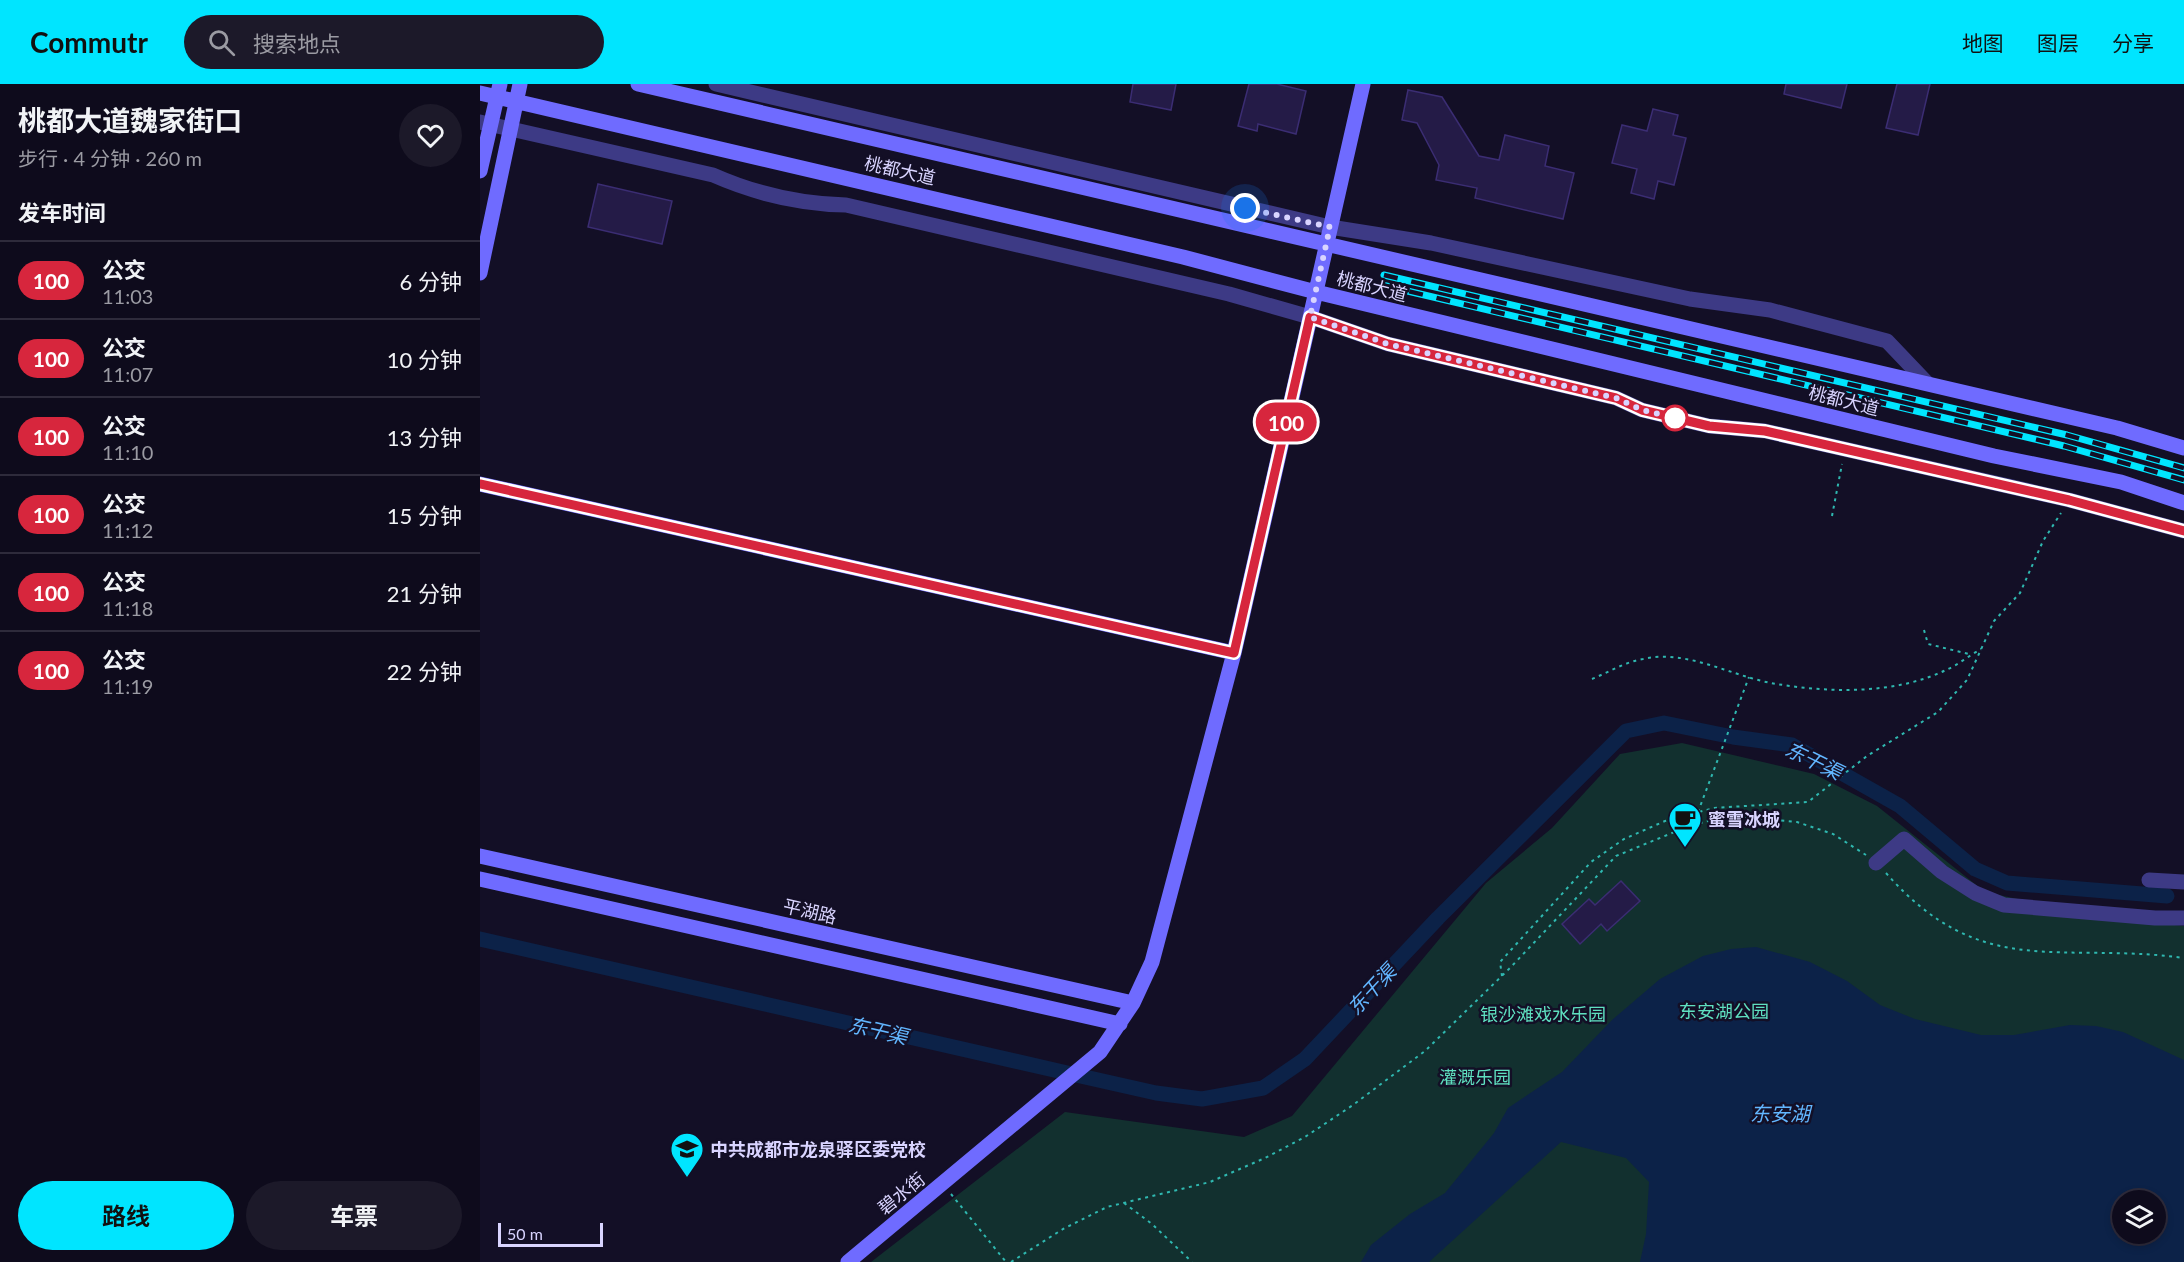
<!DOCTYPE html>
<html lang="zh">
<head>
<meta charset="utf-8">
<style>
	body { margin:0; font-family:Lato,"Noto Sans SC",sans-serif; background:#1c1929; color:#f1f3f6; height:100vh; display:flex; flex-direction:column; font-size:22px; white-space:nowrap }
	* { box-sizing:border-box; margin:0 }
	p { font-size:20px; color:#9b9ba3 }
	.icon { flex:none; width:33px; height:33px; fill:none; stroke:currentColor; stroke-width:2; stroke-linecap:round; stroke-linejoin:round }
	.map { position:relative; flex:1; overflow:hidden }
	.drawer { display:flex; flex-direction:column; background:#0e0b1c; width:480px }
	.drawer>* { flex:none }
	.badge { padding:0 12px; border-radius:20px; font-size:21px; line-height:39px }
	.buttons { position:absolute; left:1632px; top:1106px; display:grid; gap:12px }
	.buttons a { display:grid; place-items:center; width:54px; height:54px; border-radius:50%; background:#0e0b1c; box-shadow:0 3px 9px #0003,0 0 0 2px #2e2b3b; font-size:30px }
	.scale { position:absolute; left:18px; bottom:15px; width:105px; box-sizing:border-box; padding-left:6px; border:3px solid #d9d4ff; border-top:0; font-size:16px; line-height:21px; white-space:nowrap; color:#d9d4ff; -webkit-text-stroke:4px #130f26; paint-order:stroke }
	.you { position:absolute; width:30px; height:30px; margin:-15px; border:4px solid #fff; border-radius:50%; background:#1a73e8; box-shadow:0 0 0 9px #1a73e833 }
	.map>.badge { position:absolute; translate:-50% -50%; box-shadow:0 0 0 3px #fff }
	h2 { padding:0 18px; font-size:22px; line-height:54px }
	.round { display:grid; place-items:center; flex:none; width:63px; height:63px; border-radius:32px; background:#1c1929 }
	.headline { display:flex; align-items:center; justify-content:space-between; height:102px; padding:0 18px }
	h1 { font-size:28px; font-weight:700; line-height:45px }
	.primary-button { display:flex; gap:12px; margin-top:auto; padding:12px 18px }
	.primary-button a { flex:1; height:69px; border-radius:36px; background:#00e5ff; color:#111; font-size:24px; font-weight:700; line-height:69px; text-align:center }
	.primary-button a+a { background:#1c1929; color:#f1f3f6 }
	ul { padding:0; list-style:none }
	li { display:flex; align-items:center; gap:18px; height:78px; padding:0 18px; border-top:2px solid #2e2b3b }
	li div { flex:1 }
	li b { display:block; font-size:22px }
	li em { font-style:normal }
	li .badge { min-width:66px; font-weight:700; text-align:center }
	header { display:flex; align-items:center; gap:36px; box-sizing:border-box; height:84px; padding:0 30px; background:#00e5ff; color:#111 }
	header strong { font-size:28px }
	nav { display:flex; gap:33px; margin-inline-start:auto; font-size:21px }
	.search { width:420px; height:54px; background:#1c1929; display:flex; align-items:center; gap:15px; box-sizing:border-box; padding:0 21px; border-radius:33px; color:#9b9ba3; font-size:22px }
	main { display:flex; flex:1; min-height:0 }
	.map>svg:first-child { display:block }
	.green { fill:#12302f; fill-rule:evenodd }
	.water { fill:#0c2248; fill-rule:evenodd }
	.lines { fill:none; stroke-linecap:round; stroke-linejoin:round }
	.canal { stroke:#0c2248; stroke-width:15 }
	.building { fill:#241b47; stroke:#3b2d73; stroke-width:1.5 }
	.path { stroke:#2fb8b0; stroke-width:2; stroke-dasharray:3 4.5; stroke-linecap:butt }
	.street { stroke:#3d3a85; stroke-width:15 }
	.secondary { stroke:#6f6bff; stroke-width:15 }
	.rail-casing { stroke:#00e5ff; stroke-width:7 }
	.rail { stroke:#130f26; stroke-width:4.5; stroke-dasharray:14; stroke-linecap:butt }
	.line-casing { stroke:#fff; stroke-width:14 }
	.line { stroke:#d7263d; stroke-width:9 }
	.walk { stroke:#d9d4ff; stroke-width:6; stroke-dasharray:0 10.8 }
	.stop-dot { fill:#fff; stroke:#d7263d; stroke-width:3 }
	.labels { text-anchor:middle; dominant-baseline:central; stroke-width:5; stroke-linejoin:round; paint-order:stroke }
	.street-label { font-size:18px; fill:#d9d4ff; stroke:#130f26 }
	.poi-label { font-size:18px; font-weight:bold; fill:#d9d4ff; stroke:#130f26; text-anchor:start }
	.park-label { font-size:18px; fill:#5fe0c0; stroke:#130f26 }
	.water-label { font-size:20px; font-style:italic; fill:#62b6ff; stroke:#130f26 }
</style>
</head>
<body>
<header>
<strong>Commutr</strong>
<div class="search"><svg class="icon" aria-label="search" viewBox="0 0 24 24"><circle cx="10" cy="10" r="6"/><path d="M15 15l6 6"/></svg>搜索地点</div>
<nav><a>地图</a><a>图层</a><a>分享</a></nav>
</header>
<main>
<section class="drawer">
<div class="headline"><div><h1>桃都大道魏家街口</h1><p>步行 · 4 分钟 · 260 m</p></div><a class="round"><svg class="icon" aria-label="heart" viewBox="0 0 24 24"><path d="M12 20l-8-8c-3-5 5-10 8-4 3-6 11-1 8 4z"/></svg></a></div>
<h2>发车时间</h2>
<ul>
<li><span class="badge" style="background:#d7263d;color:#fff">100</span><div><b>公交</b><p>11:03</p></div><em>6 分钟</em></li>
<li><span class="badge" style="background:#d7263d;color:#fff">100</span><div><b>公交</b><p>11:07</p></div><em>10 分钟</em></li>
<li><span class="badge" style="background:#d7263d;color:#fff">100</span><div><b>公交</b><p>11:10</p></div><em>13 分钟</em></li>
<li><span class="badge" style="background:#d7263d;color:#fff">100</span><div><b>公交</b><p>11:12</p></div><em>15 分钟</em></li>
<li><span class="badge" style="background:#d7263d;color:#fff">100</span><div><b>公交</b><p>11:18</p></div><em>21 分钟</em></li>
<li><span class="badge" style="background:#d7263d;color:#fff">100</span><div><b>公交</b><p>11:19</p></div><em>22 分钟</em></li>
</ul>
<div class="primary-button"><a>路线</a><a>车票</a></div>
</section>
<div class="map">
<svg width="1704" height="1178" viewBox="0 0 1704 1178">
	<rect width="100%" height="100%" fill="#130f26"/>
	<path class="green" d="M1202,659L1334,690L1397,722L1505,808L1622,833L1704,842V1178H391L585,1028L764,1053L812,1032L1006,799L1072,744L1140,670ZM1642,1116H1676V1149H1642Z"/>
	<path class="water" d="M1276,863L1330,878L1367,897L1400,921L1435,935L1501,951H1534L1590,941L1616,942L1643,948L1704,976V1178H1160L1166,1150L1169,1098L1146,1074L1081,1058L949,1178H881L891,1161L930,1130L965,1109L1014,1049L1028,1024L1082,988L1132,936L1180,895L1223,872L1251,865ZM1642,1116H1676V1149H1642Z"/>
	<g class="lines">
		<path class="canal" d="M0,855L596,991L676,1009L722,1015L783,1004L825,975L958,834L1146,647L1184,639L1253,653L1312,661L1420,722L1495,785L1527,799L1687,812"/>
	</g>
	<path class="building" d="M653,0H696L691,26L650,18Z
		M769,0H797L826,7L816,50L778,40L777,47L758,42Z
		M1306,0H1367L1361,24L1304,10Z
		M1417,0H1450L1438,51L1406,44Z
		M928,6L962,13L999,72L1019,76L1025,51L1069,62L1065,82L1094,89L1083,135L995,114L997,104L956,96L959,81L937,39L922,36Z
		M1173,25L1198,31L1193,51L1206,54L1194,101L1178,97L1174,115L1151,109L1157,85L1132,79L1142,41L1167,47Z
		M118,100L192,117L182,160L108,143Z
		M1141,797L1160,817L1127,847L1121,840L1100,860L1082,840L1109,815L1115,821Z"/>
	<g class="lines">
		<path class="path" d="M1352,432L1362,380
			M1444,546L1448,560L1489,570
			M1112,595C1129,588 1145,578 1163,575C1206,565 1249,591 1291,599C1347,609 1414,611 1466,586C1478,581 1490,571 1501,565
			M1218,728L1269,593
			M1406,789C1502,898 1579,857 1704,874
			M1022,892L1020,878L1111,778L1144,755L1185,737L1234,724L1328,718L1387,672L1458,628L1487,596L1514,537L1540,509L1563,457L1581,429
			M471,1110L526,1178
			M644,1119L672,1140L712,1178
			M531,1178L583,1145L627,1123L730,1098L785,1074L825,1053L873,1021L945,967L1030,884L1136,772L1209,742L1236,735L1264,733L1317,738L1353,750L1386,771"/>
		<path class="street" d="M236,0L850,143L951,159L1210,215L1290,226L1407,257L1447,299
			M0,38L233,91C276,110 320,120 366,121L749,210L830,233L908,260L1136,314L1162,326L1229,342L1285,347L1589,416L1704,447
			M1396,779L1424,755L1462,788L1495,809L1524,821L1675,834H1704
			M1669,796L1704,798"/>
		<path class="secondary" d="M158,0L1637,344L1704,364
			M0,9L703,173L836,208L1514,372L1641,398L1704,419
			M0,87L20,0
			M0,189L40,0
			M0,400L754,569
			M0,772L653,919
			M0,795L640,940
			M368,1178L620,968L653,919L672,878L754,569L883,0"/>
		<defs>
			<path id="rail" d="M904,191L1587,351L1704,384
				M902,201L1584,362L1704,396"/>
		</defs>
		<use href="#rail" class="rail-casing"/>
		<use href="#rail" class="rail"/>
	</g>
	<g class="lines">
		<defs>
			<path id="line" d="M0,400L754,569L830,233L908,260L1136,314L1162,326L1229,342L1285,347L1589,416L1704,447"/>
		</defs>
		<use href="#line" class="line-casing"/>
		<use href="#line" class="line"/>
		<path class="walk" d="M765,124L850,143L830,233L908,260L1136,314L1162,326L1195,334"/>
	</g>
	<defs>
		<symbol id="cafe-pin" viewBox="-11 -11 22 30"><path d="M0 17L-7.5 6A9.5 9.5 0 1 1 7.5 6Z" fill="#00e5ff" stroke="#130f26"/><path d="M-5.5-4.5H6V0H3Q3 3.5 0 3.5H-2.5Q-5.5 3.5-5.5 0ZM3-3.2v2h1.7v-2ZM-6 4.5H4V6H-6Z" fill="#111"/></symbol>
		<symbol id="school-pin" viewBox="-11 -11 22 30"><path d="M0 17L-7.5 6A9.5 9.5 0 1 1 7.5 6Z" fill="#00e5ff" stroke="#130f26"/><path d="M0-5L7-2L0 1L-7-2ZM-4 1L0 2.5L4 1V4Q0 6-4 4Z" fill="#111"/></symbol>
	</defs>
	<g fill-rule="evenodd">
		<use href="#cafe-pin" x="1186" y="716" width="38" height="52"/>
		<use href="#school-pin" x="188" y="1046" width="38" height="52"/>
	</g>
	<circle class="stop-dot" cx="1195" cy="334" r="12"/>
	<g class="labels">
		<g class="street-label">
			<text transform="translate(420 86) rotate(13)">桃都大道</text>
			<text transform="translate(892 202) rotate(14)">桃都大道</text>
			<text transform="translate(1364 316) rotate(14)">桃都大道</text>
			<text transform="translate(330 827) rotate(13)">平湖路</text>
			<text transform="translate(421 1109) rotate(-39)">碧水街</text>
		</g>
		<g class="poi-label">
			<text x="1228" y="735">蜜雪冰城</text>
			<text x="230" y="1065">中共成都市龙泉驿区委党校</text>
		</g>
		<g class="park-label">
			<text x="1244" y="927">东安湖公园</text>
			<text x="1063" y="930">银沙滩戏水乐园</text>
			<text x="995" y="993">灌溉乐园</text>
		</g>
		<g class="water-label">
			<text transform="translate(1334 676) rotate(26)">东干渠</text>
			<text transform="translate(891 905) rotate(-47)">东干渠</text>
			<text transform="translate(398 946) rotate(13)">东干渠</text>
			<text x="1300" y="1029">东安湖</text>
		</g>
	</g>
</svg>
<div class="buttons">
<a><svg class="icon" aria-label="layers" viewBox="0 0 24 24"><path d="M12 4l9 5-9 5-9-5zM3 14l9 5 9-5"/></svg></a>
</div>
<div class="scale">50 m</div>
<div class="you" style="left:765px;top:124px"></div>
<b class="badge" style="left:806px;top:338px;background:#d7263d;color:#fff">100</b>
</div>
</main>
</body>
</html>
